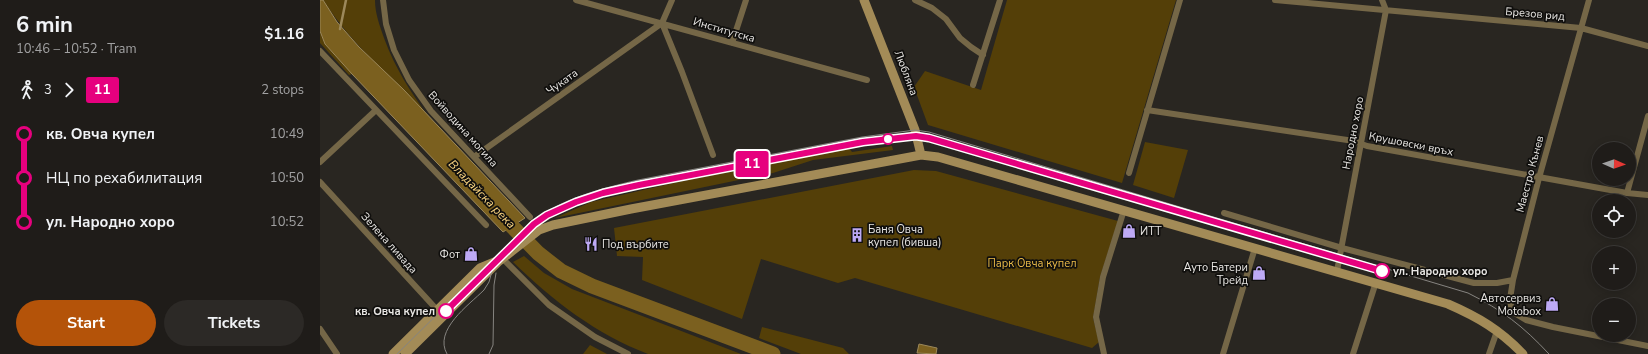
<!DOCTYPE html>
<html lang="en">
<head>
<meta charset="utf-8">
<style>
	body { margin:0; font-family:"Nunito Sans",sans-serif; background:#2c2926; color:#f1f3f6; height:100vh; display:flex; flex-direction:column; font-size:15px; white-space:nowrap }
	* { box-sizing:border-box; margin:0 }
	p { font-size:13px; color:#a1a1a2 }
	.icon { flex:none; width:22px; height:22px; fill:none; stroke:currentColor; stroke-width:2; stroke-linecap:round; stroke-linejoin:round }
	.map { position:relative; flex:1; overflow:hidden }
	.panel { display:flex; flex-direction:column; background:#1f1c19; width:320px }
	.panel>* { flex:none }
	.badge { padding:0 8px; border-radius:3px; font-size:14px; line-height:26px }
	.needle { width:26px; rotate:92deg }
	.buttons { position:absolute; left:1272px; top:142px; display:grid; gap:8px }
	.buttons a { display:grid; place-items:center; width:44px; height:44px; border-radius:50%; background:#1f1c19; box-shadow:0 2px 10px #0003,0 0 0 1px #3c3a38; font-size:20px }
	.map>.badge { position:absolute; translate:-50% -50%; box-shadow:0 0 0 2px #fff }
	.legs { display:flex; align-items:center; gap:6px; height:44px; padding:0 16px; font-size:13px }
	.legs p { margin-inline-start:auto }
	.headline { display:flex; align-items:center; justify-content:space-between; height:68px; padding:0 16px }
	h1 { font-size:22px; font-weight:700; line-height:30px }
	.primary-button { display:flex; gap:8px; margin-top:auto; padding:8px 16px }
	.primary-button a { flex:1; height:46px; border-radius:24px; background:#b45309; color:#fff; font-size:16px; font-weight:700; line-height:46px; text-align:center }
	.primary-button a+a { background:#2c2926; color:#f1f3f6 }
	ul { padding:0 16px; list-style:none }
	li { display:flex; align-items:center; gap:14px; height:44px; font-size:15px }
	li i { display:grid; place-items:center; width:6px; height:100%; margin:0 5px; background:currentColor }
	li i::after { content:''; width:10px; height:10px; margin:-5px; border:3px solid; border-radius:50%; background:#1f1c19 }
	li p { margin-inline-start:auto }
	li:first-child i { background:linear-gradient(#0000 50%,currentColor 0) }
	li:last-child i { background:linear-gradient(currentColor 50%,#0000 0) }
	main { display:flex; flex:1; min-height:0 }
	.map>svg:first-child { display:block }
	.green { fill:#543f08 }
	.water { fill:#7b601f; stroke:#9c885a }
	.lines { fill:none; stroke-linecap:round; stroke-linejoin:round }
	.stream { stroke:#9c885a; stroke-width:2.5 }
	.river { stroke:#7b601f; stroke-width:15 }
	.street { stroke:#756747; stroke-width:6 }
	.secondary { stroke:#a38b57; stroke-width:9 }
	.tram { stroke:#868480; stroke-width:1 }
	.line-1-casing { stroke:#fff; stroke-width:9 }
	.line-1 { stroke:#e6007e; stroke-width:6 }
	.stop-1-dot { fill:#fff; stroke:#e6007e; stroke-width:2 }
	.labels { text-anchor:middle; dominant-baseline:central; stroke-width:3.5; stroke-linejoin:round; paint-order:stroke }
	.street-label { font-size:11px; fill:#e9e7e4; stroke:#100f0d }
	.poi-label { font-size:11px; fill:#e9e7e4; stroke:#100f0d; text-anchor:start }
	.park-label { font-size:11px; fill:#ecbc49; stroke:#100f0d }
	.stop-label { font-size:11px; font-weight:bold; fill:#e9e7e4; stroke:#100f0d; text-anchor:start }
	.water-label { font-size:12px; font-style:italic; fill:#fed883; stroke:#100f0d }
</style>
</head>
<body>
<main>
<section class="panel">
<div class="headline"><div><h1>6 min</h1><p>10:46 – 10:52 · Tram</p></div><b>$1.16</b></div>
<div class="legs"><svg class="icon" aria-label="walk" viewBox="0 0 24 24"><circle cx="13" cy="4" r="2"/><path d="M13 8l-2 6 4 7M11 14l-3 7M7 12l3-4h3l4 4"/></svg>3<svg class="icon" aria-label="forward" viewBox="0 0 24 24"><path d="M9 5l7 7-7 7"/></svg><b class="badge" style="background:#e6007e;color:#fff">11</b><p>2 stops</p></div>
<ul>
<li><i style="color:#e6007e"></i><b>кв. Овча купел</b><p>10:49</p></li>
<li><i style="color:#e6007e"></i><span>НЦ по рехабилитация</span><p>10:50</p></li>
<li><i style="color:#e6007e"></i><b>ул. Народно хоро</b><p>10:52</p></li>
</ul>
<div class="primary-button"><a>Start</a><a>Tickets</a></div>
</section>
<div class="map">
<svg width="1328" height="354" viewBox="0 0 1328 354">
	<rect width="100%" height="100%" fill="#292621"/>
	<path class="green" d="M3,0H55C55,14 60,26 64,38C76,70 89,89 108,116C71,77 32,45 3,0Z
		M687,0H856L802,183L608,125L594,87L605,71L661,90Z
		M0,32L5,44L32,74L29,75L0,43Z
		M825,142L868,150L854,198L813,185Z
		M572,146L573,150L493,160L453,173L235,218L271,202L358,182L529,148L532,152Z
		M594,170L616,171L798,221L780,277L773,318L779,342L772,348L535,278L518,283L441,259L422,319L322,280L323,257L297,256L294,228Z
		M204,256L224,273L252,289L421,354H328C276,334 233,301 193,262Z
		M442,327L523,348L529,354H481L439,338Z
		M270,345L287,354H263Z"/>
	<path class="water" d="M0,0H3L17,22L39,47L84,90L205,218L183,232L32,74L5,44L0,31Z
		M599,344L617,348L616,354L597,353Z"/>
	<g class="lines">
		<path class="stream" d="M20,29L26,0"/>
		<path class="river" d="M178,212L218,253L241,271L272,286L453,354"/>
		<path class="street" d="M63,0L66,24L74,50L89,80L111,111L210,217
			M256,0L547,80
			M352,0L342,23L362,72L393,155
			M595,0L612,8L626,19L640,38L651,47L663,55
			M955,0L1261,28L1328,46
			M1269,0L1219,178L1193,280L1190,299L1191,306L1196,314L1206,320L1233,327L1328,346
			M412,43L426,0
			M0,51L166,225
			M653,85L680,0
			M827,110L1034,141L1047,146L1307,193L1328,195
			M154,157L342,23
			M0,162L56,110
			M809,173L860,0
			M0,182L119,312
			M1307,193L1328,116
			M904,213L1022,248L1154,283H1177L1193,280
			M182,258L229,305L275,337L308,354
			M1017,271L1066,10L1062,0
			M0,329L17,354
			M784,354L776,317L783,277L804,210
			M903,354L935,248
			M1033,354L1056,282
			M1169,354L1177,331"/>
		<path class="secondary" d="M544,0L595,130L601,155
			M73,354L160,268L177,261
			M85,354L178,262L219,230L233,225L311,209L601,155L618,157L1128,304C1158,317 1180,330 1203,354"/>
		<path class="tram" d="M77,354L212,221C244,198 280,189 318,180L542,137L595,130L609,132L1148,293C1182,310 1203,326 1229,354
			M127,354C113,330 149,305 164,290L169,282L176,257
			M169,354L173,345L174,285L176,273"/>
	</g>
	<g class="lines">
		<defs>
			<path id="line-1" d="M126,311L214,224L227,215L256,202L283,193L319,185L543,142L596,136L609,138L1062,271"/>
		</defs>
		<use href="#line-1" class="line-1-casing"/>
		<use href="#line-1" class="line-1"/>
	</g>
	<defs>
		<symbol id="shop-bare" viewBox="-9 -9 18 18"><path d="M-5-2.5h2.3a2.7 3.5 0 0 1 5.4 0H5L5.5 6h-11ZM-1.5-2.5h3a1.5 2.3 0 0 0-3 0Z" fill="#bda9f5" stroke="#100f0d" stroke-width="2.5" paint-order="stroke"/></symbol>
		<symbol id="building-bare" viewBox="-9 -9 18 18"><path d="M-4-6H4V6H1V3H-1V6H-4ZM-2.5-4.3h1.7v1.8h-1.7ZM.8-4.3h1.7v1.8H.8ZM-2.5-1h1.7V.8h-1.7ZM.8-1h1.7V.8H.8Z" fill="#bda9f5" stroke="#100f0d" stroke-width="2.5" paint-order="stroke"/></symbol>
		<symbol id="restaurant-bare" viewBox="-9 -9 18 18"><path d="M-5-6h1v4h1v-4h1v4h1v-4h1v5L-1.5 .5V6h-2V.5L-5-1ZM5-6V6H3V1.5H1.5Q1.5-4 5-6Z" fill="#bda9f5" stroke="#100f0d" stroke-width="2.5" paint-order="stroke"/></symbol>
	</defs>
	<g fill-rule="evenodd">
		<use href="#shop-bare" x="799" y="221" width="20" height="20"/>
		<use href="#building-bare" x="527" y="225" width="20" height="20"/>
		<use href="#restaurant-bare" x="261" y="234" width="20" height="20"/>
		<use href="#shop-bare" x="141" y="244" width="20" height="20"/>
		<use href="#shop-bare" x="929" y="263" width="20" height="20"/>
		<use href="#shop-bare" x="1222" y="294" width="20" height="20"/>
	</g>
	<g class="stop-1-dot">
		<circle cx="568" cy="139" r="5"/>
		<circle cx="1062" cy="271" r="7"/>
		<circle cx="126" cy="311" r="7"/>
	</g>
	<g class="labels">
		<g class="street-label">
			<text transform="translate(1215 14) rotate(5)">Брезов рид</text>
			<text transform="translate(404 30) rotate(16)">Институтска</text>
			<text transform="translate(586 73) rotate(69)">Любляна</text>
			<text transform="translate(242 82) rotate(-35)">Чуката</text>
			<text transform="translate(143 129) rotate(48)">Войводина могила</text>
			<text transform="translate(1033 133) rotate(-79)">Народно хоро</text>
			<text transform="translate(1091 144) rotate(11)">Крушовски връх</text>
			<text transform="translate(1210 174) rotate(-75)">Маестро Кънев</text>
			<text transform="translate(69 243) rotate(48)">Зелена ливада</text>
		</g>
		<g class="poi-label">
			<text x="548" y="229">Баня Овча<tspan x="548" dy="13">купел (бивша)</tspan></text>
			<text x="820" y="231">ИТТ</text>
			<text x="282" y="244">Под върбите</text>
			<text x="140" y="254" text-anchor="end">Фот</text>
			<text x="928" y="267" text-anchor="end">Ауто Батери<tspan x="928" dy="13">Трейд</tspan></text>
			<text x="1221" y="298" text-anchor="end">Автосервиз<tspan x="1221" dy="13">Motobox</tspan></text>
		</g>
		<g class="park-label">
			<text x="712" y="263">Парк Овча купел</text>
		</g>
		<g class="stop-label">
			<text x="1073" y="271">ул. Народно хоро</text>
			<text x="115" y="311" text-anchor="end">кв. Овча купел</text>
		</g>
		<g class="water-label">
			<text transform="translate(162 194) rotate(46)">Владайска река</text>
		</g>
	</g>
</svg>
<div class="buttons">
<a><svg class="needle" viewBox="-14 -14 28 28"><path d="M0-13l5 13h-10z" fill="#e53935"/><path d="M0 13l5-13h-10z" fill="#a1a1a2"/></svg></a>
<a><svg class="icon" aria-label="locate" viewBox="0 0 24 24"><circle cx="12" cy="12" r="6"/><path d="M12 2v4M12 18v4M2 12h4M18 12h4"/></svg></a>
<a>+</a>
<a>−</a>
</div>
<b class="badge" style="left:432px;top:164px;background:#e6007e;color:#fff">11</b>
</div>
</main>
</body>
</html>
